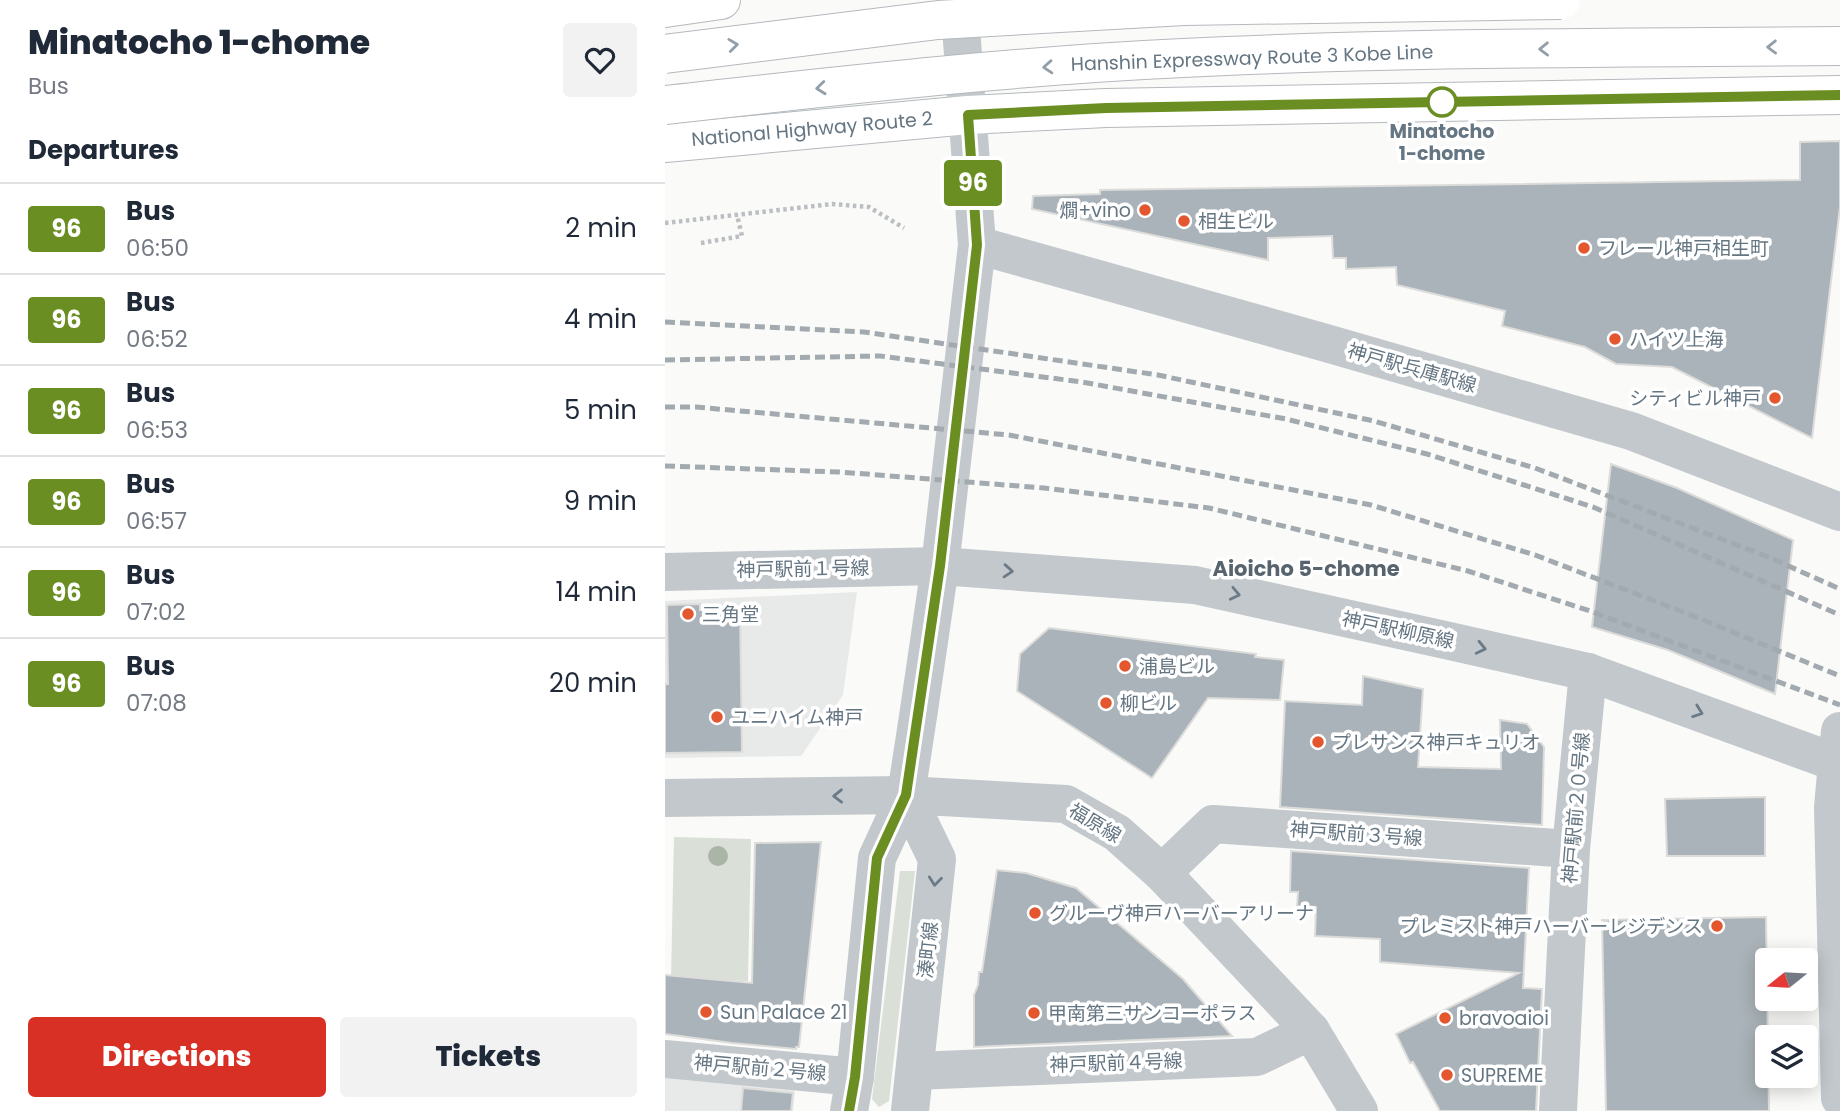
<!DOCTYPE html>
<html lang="en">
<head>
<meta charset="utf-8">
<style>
	body { margin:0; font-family:Poppins,"Noto Sans JP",sans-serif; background:#f2f2f3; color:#1f2937; height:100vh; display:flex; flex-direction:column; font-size:26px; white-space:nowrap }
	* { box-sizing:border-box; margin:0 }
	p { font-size:23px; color:#747a83 }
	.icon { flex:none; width:38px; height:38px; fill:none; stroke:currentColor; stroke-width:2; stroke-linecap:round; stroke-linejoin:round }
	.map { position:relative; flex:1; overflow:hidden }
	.side { display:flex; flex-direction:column; background:#fff; width:665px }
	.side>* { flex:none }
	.badge { padding:0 14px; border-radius:5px; font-size:24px; line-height:46px }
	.needle { width:46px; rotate:252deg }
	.controls { position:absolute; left:1090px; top:948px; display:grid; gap:14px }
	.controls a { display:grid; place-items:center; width:63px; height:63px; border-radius:7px; background:#fff; box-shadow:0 4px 18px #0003; font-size:35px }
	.map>.badge { position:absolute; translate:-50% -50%; box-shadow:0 0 0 4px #fff }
	h2 { padding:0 28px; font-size:26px; line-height:63px }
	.round { display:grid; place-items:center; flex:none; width:74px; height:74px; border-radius:7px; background:#f2f2f3 }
	.overview { display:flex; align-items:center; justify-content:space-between; height:119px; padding:0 28px }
	h1 { font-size:33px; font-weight:800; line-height:52px }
	.button { display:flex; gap:14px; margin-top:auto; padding:14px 28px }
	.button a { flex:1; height:80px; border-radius:7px; background:#d93025; color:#fff; font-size:28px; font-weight:800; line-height:80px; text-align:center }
	.button a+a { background:#f2f2f3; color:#1f2937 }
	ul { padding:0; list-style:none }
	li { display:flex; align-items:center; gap:21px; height:91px; padding:0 28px; border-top:2px solid #e0e1e3 }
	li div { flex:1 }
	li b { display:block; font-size:26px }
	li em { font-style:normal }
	li .badge { min-width:77px; font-weight:700; text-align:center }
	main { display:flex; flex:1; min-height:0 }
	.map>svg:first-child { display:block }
	.built { fill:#e8e9e9 }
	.green { fill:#dadfd7 }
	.building { fill:#aab3b9; stroke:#dcdcda; stroke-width:2 }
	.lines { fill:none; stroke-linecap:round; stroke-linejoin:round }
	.trunk-casing { stroke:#b4b9bd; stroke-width:40 }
	.path { stroke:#bbbfc2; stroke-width:4.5; stroke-dasharray:3.5 3.5; stroke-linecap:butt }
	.pedestrian { stroke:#c3c8cc; stroke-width:38 }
	.minor { stroke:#c3c8cc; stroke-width:38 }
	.tertiary { stroke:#c3c8cc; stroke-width:38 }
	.trunk { stroke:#fff; stroke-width:38 }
	.rail { stroke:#a2aab0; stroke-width:5; stroke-dasharray:10 5; stroke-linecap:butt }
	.motorway-bridge-casing { stroke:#b4b9bd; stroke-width:40; stroke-linecap:butt }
	.motorway-bridge { stroke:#fff; stroke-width:38 }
	.tree { fill:#aab4a7 }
	.oneway { stroke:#939fa8 }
	.oneway2 { stroke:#6a7a87 }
	.line-casing { stroke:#fff; stroke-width:16 }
	.line { stroke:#6b8e23; stroke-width:10 }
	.stop-dot { fill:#fff; stroke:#6b8e23; stroke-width:3.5 }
	.poi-dot { fill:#e4572e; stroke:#fff; stroke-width:2.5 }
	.labels { text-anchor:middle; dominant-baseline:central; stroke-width:7; stroke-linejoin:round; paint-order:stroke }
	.street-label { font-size:19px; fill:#657683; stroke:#fff }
	.stop-label { font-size:19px; font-weight:bold; fill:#657683; stroke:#fff }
	.poi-label { font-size:19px; fill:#657683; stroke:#fff; text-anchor:start }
	.neighbourhood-label { font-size:21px; font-weight:bold; fill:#57646e; stroke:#fff }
</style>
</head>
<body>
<main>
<section class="side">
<div class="overview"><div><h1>Minatocho 1-chome</h1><p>Bus</p></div><a class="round"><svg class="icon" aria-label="heart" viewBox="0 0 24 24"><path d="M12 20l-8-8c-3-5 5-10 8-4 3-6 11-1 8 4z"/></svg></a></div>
<h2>Departures</h2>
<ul>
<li><span class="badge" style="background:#6b8e23;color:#fff">96</span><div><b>Bus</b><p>06:50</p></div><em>2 min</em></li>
<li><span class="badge" style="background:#6b8e23;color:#fff">96</span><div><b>Bus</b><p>06:52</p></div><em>4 min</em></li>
<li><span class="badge" style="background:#6b8e23;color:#fff">96</span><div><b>Bus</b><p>06:53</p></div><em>5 min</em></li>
<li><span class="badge" style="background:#6b8e23;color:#fff">96</span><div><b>Bus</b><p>06:57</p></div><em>9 min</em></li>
<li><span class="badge" style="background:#6b8e23;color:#fff">96</span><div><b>Bus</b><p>07:02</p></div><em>14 min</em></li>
<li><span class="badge" style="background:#6b8e23;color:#fff">96</span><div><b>Bus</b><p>07:08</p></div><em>20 min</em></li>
</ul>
<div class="button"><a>Directions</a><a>Tickets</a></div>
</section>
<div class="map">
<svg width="1175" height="1111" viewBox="0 0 1175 1111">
	<rect width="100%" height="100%" fill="#fafaf8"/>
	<path class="built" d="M192,592L178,695L136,756L0,758V601Z
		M0,1077L130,1089L128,1111H0Z"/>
	<path class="green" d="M9,837L86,839L83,981L6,979Z
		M235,871H250L224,1101L214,1107L207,1099Z"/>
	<path class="building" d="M1175,141V207L1147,438L1007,367L951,364L920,347L837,326L840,311L732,285L731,267L681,269V258H668L667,236L603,238V260L367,209L368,196L435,194V190L1135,180V142Z
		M946,464L1012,488L1128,540L1110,694L1003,650L927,627Z
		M35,604V610L75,609L77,752L0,753V684H3L2,605Z
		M384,628L591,654L590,657L619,660L615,700L543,698L487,778L352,691L355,654Z
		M698,676L758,689L753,767L836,769L835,720L862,724L879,747L877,825L615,807L620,701L697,705Z
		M1100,797V856H1002L1000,799Z
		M156,842L134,1047H131V1049L67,1043L0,1034V975L87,983L90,843Z
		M626,851L864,868L858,988L877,989L871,1111H775L748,1062L745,1063L731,1034L854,973L715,962V939L650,936L651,907L632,906L633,892H625Z
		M332,870L361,873L411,888L518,979L567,1036L309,1047V995L313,985L314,972H317Z
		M1101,917L1104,1111H941L937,920Z
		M78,1088L128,1093L126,1111H76Z"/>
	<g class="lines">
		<defs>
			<path id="trunk" d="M0,8L56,0
				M0,143L303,115L441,108L1175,95"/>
		</defs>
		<use href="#trunk" class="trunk-casing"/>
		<path class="path" d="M0,223L167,204L204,207L239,228
			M36,243L77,236L72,215"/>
		<path class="pedestrian" d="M1172,762L1168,808L1175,1098"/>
		<path class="minor" d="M0,572L275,566
			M0,798L241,795
			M497,873L548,824L906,849
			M0,1059L190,1077
			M250,1071L592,1057L646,1031
			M893,1111L906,849L923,672"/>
		<path class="tertiary" d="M312,245L661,343L966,431L1175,512
			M275,566L530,585L771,638L923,672L1175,764
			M1172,762L1175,731
			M241,795L401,804L452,833L497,873L646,1031L694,1111
			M241,795L272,859L245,1111
			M184,1111L190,1077L212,858L241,795L254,710L275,566L312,245L294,0"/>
		<use href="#trunk" class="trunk"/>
		<path class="rail" d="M0,322L199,332L493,375L709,421L870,468L1101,556L1175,589
			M0,360L215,356L417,382L621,419L762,454L928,507L1175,615
			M0,407H31L344,435L706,505L870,555L1021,613L1175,676
			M0,466L175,472L379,488L544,508L803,571L925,611L1175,705"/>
		<defs>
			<path id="motorway-bridge" d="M0,54L273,20L519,6L896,0
				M0,105C172,86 345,66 518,58C737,47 956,48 1175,46"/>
		</defs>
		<use href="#motorway-bridge" class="motorway-bridge-casing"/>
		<use href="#motorway-bridge" class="motorway-bridge"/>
	</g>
	<circle class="tree" cx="53" cy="856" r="10"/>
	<defs><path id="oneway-chevron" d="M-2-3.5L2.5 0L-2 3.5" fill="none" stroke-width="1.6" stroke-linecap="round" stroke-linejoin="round" transform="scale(1.75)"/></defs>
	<g class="oneway">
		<use href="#oneway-chevron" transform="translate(68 45) rotate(-7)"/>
		<use href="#oneway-chevron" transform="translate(1107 47) rotate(179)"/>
		<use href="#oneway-chevron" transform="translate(879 49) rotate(179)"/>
		<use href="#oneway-chevron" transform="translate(383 67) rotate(176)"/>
		<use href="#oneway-chevron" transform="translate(156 88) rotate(174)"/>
	</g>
	<g class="oneway2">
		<use href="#oneway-chevron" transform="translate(343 571) rotate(4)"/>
		<use href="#oneway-chevron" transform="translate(570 594) rotate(12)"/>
		<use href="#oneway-chevron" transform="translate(816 648) rotate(13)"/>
		<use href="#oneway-chevron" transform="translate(1033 712) rotate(20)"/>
		<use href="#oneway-chevron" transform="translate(173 796) rotate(179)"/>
		<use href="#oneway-chevron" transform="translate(270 881) rotate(96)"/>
	</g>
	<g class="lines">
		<defs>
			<path id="line" d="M184,1111L190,1077L212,858L241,795L275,566L312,245L303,115L441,108L1175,95"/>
		</defs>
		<use href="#line" class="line-casing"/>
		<use href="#line" class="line"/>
	</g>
	<circle class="stop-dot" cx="777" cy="102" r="14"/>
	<g class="poi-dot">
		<circle cx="480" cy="210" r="7"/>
		<circle cx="519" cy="221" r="7"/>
		<circle cx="919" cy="248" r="7"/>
		<circle cx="950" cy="339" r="7"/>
		<circle cx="1110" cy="398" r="7"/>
		<circle cx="23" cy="614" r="7"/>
		<circle cx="460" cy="666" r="7"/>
		<circle cx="441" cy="703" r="7"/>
		<circle cx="52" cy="717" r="7"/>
		<circle cx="653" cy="742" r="7"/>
		<circle cx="370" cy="913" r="7"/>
		<circle cx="1052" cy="926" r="7"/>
		<circle cx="41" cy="1012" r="7"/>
		<circle cx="369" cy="1013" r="7"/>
		<circle cx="780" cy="1018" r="7"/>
		<circle cx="782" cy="1075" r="7"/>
	</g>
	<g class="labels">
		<g class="street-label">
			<text transform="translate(587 58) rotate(-2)">Hanshin Expressway Route 3 Kobe Line</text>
			<text transform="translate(147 129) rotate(-5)">National Highway Route 2</text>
			<text transform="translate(747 368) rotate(16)">神戸駅兵庫駅線</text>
			<text transform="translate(138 569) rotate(-1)">神戸駅前１号線</text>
			<text transform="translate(733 630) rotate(12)">神戸駅柳原線</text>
			<text transform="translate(911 808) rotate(-85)">神戸駅前２０号線</text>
			<text transform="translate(430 823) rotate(31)">福原線</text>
			<text transform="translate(691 834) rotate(4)">神戸駅前３号線</text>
			<text transform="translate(263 950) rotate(-84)">湊町線</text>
			<text transform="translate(451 1063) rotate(-2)">神戸駅前４号線</text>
			<text transform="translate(95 1068) rotate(5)">神戸駅前２号線</text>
		</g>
		<g class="stop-label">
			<text x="777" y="131">Minatocho<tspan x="777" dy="22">1-chome</tspan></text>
		</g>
		<g class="poi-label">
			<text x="466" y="210" text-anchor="end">燗+vino</text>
			<text x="533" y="221">相生ビル</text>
			<text x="933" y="248">フレール神戸相生町</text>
			<text x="964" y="339">ハイツ上海</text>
			<text x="1096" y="398" text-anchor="end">シティビル神戸</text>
			<text x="37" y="614">三角堂</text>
			<text x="474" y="666">浦島ビル</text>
			<text x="455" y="703">柳ビル</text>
			<text x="66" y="717">ユニハイム神戸</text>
			<text x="667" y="742">プレサンス神戸キュリオ</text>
			<text x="384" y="913">グルーヴ神戸ハーバーアリーナ</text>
			<text x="1038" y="926" text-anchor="end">プレミスト神戸ハーバーレジデンス</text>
			<text x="55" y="1012">Sun Palace 21</text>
			<text x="383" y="1013">甲南第三サンコーポラス</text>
			<text x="794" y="1018">bravoaioi</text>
			<text x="796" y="1075">SUPREME</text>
		</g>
		<g class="neighbourhood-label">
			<text x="641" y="568">Aioicho 5-chome</text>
		</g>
	</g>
</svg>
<div class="controls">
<a><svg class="needle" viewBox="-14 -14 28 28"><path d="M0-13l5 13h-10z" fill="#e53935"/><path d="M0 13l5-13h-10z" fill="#747a83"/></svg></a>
<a><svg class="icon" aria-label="layers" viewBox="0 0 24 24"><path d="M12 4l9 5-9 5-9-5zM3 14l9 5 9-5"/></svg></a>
</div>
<b class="badge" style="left:308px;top:183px;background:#6b8e23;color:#fff">96</b>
</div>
</main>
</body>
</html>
